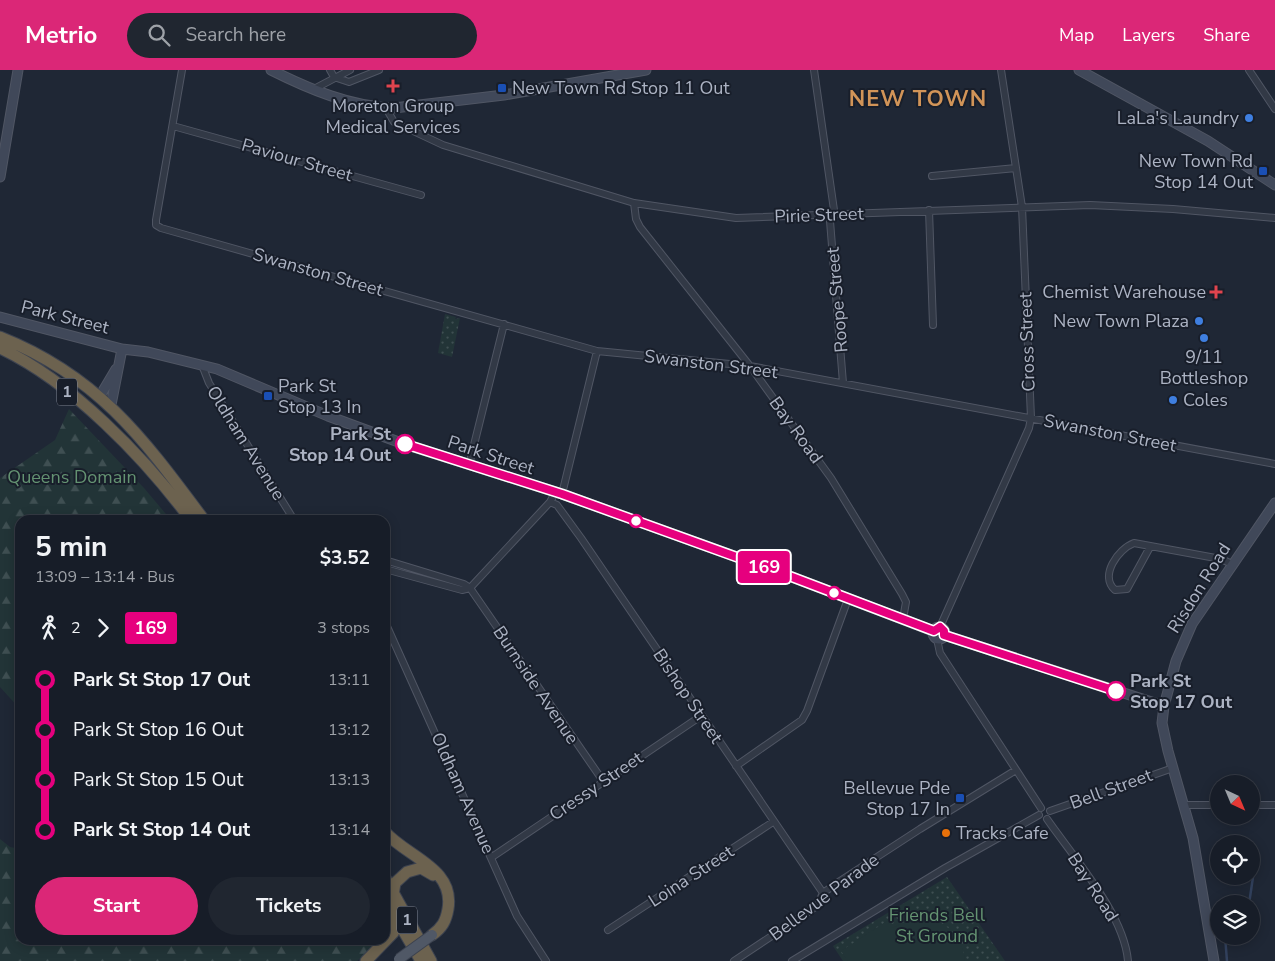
<!DOCTYPE html>
<html lang="en">
<head>
<meta charset="utf-8">
<style>
	body { margin:0; font-family:"Nunito Sans",sans-serif; background:#202630; color:#f1f3f6; height:100vh; display:flex; flex-direction:column; font-size:19px; white-space:nowrap }
	* { box-sizing:border-box; margin:0 }
	p { font-size:16px; color:#9ea2a8 }
	.icon { flex:none; width:28px; height:28px; fill:none; stroke:currentColor; stroke-width:2; stroke-linecap:round; stroke-linejoin:round }
	.map { position:relative; flex:1; overflow:hidden }
	.details { position:absolute; left:15px; top:445px; width:375px; height:430px; display:flex; flex-direction:column; background:#171d28; border-radius:15px; box-shadow:0 2px 12px #0003,0 0 0 1px #363b45 }
	.details>* { flex:none }
	.badge { padding:0 10px; border-radius:4px; font-size:18px; line-height:32px }
	.needle { width:32px; rotate:136deg }
	.fabs { position:absolute; left:1210px; top:705px; display:grid; gap:10px }
	.fabs a { display:grid; place-items:center; width:50px; height:50px; border-radius:50%; background:#171d28; box-shadow:0 2px 12px #0003,0 0 0 1px #363b45; font-size:25px }
	.map>.badge { position:absolute; translate:-50% -50%; box-shadow:0 0 0 2px #fff }
	.legs { display:flex; align-items:center; gap:8px; height:55px; padding:0 20px; font-size:16px }
	.legs p { margin-inline-start:auto }
	.summary { display:flex; align-items:center; justify-content:space-between; height:85px; padding:0 20px }
	h1 { font-size:28px; font-weight:700; line-height:38px }
	.action { display:flex; gap:10px; margin-top:auto; padding:10px 20px }
	.action a { flex:1; height:58px; border-radius:30px; background:#db2777; color:#fff; font-size:20px; font-weight:700; line-height:58px; text-align:center }
	.action a+a { background:#202630; color:#f1f3f6 }
	ul { padding:0 20px; list-style:none }
	li { display:flex; align-items:center; gap:18px; height:50px; font-size:19px }
	li i { display:grid; place-items:center; width:8px; height:100%; margin:0 6px; background:currentColor }
	li i::after { content:''; width:12px; height:12px; margin:-6px; border:4px solid; border-radius:50%; background:#171d28 }
	li p { margin-inline-start:auto }
	li:first-child i { background:linear-gradient(#0000 50%,currentColor 0) }
	li:last-child i { background:linear-gradient(currentColor 50%,#0000 0) }
	header { display:flex; align-items:center; gap:30px; box-sizing:border-box; height:70px; padding:0 25px; background:#db2777; color:#fff }
	header strong { font-size:24px }
	nav { display:flex; gap:28px; margin-inline-start:auto; font-size:18px }
	.search { width:350px; height:45px; background:#202630; display:flex; align-items:center; gap:12px; box-sizing:border-box; padding:0 18px; border-radius:28px; color:#9ea2a8; font-size:19px }
	.map>svg:first-child { display:block }
	.grass { fill:url(#grass-dots) }
	.forest { fill:url(#forest-firs) }
	.garden { fill:#223437 }
	.lines { fill:none; stroke-linecap:round; stroke-linejoin:round }
	.stream { stroke:#32415d; stroke-width:2.5 }
	.street-casing { stroke:#505664; stroke-width:8 }
	.secondary-casing { stroke:#505664; stroke-width:11 }
	.highway-casing { stroke:#3d4350; stroke-width:13 }
	.street { stroke:#323946; stroke-width:6 }
	.secondary { stroke:#404859; stroke-width:9 }
	.highway { stroke:#6c624f; stroke-width:11 }
	.primary-bridge-casing { stroke:#3c424f; stroke-width:12; stroke-linecap:butt }
	.primary-bridge { stroke:#505866; stroke-width:10 }
	.line-1-casing { stroke:#fff; stroke-width:11 }
	.line-1 { stroke:#e6007e; stroke-width:8 }
	.health-dot { fill:#e0444e; stroke:#181e2a; stroke-width:2 }
	.transit-dot { fill:#1a4fb4; stroke:#181e2a; stroke-width:2 }
	.shop-dot { fill:#3f7fe0; stroke:#181e2a; stroke-width:2 }
	.stop-1-dot { fill:#fff; stroke:#e6007e; stroke-width:2.5 }
	.food-dot { fill:#e8710a; stroke:#181e2a; stroke-width:2 }
	.labels { text-anchor:middle; dominant-baseline:central; stroke-width:4; stroke-linejoin:round; paint-order:stroke }
	.shield { fill:#181e2a; stroke:#808695; stroke-width:1 }
	.shield-label { font-size:16px; font-weight:bold; fill:#acb3c3 }
	.poi-label { font-size:18px; fill:#acb3c3; stroke:#181e2a; text-anchor:end }
	.street-label { font-size:18px; fill:#acb3c3; stroke:#181e2a }
	.stop-label { font-size:18px; font-weight:bold; fill:#acb3c3; stroke:#181e2a; text-anchor:end }
	.park-label { font-size:18px; fill:#649372; stroke:#181e2a }
	.district-label { font-size:22px; font-weight:bold; letter-spacing:1px; fill:#d19458; stroke:#181e2a }
</style>
</head>
<body>
<header>
<strong>Metrio</strong>
<div class="search"><svg class="icon" aria-label="search" viewBox="0 0 24 24"><circle cx="10" cy="10" r="6"/><path d="M15 15l6 6"/></svg>Search here</div>
<nav><a>Map</a><a>Layers</a><a>Share</a></nav>
</header>
<div class="map">
<svg width="1275" height="891" viewBox="0 0 1275 891">
	<defs>
		<pattern id="grass-dots" width="8" height="8" patternUnits="userSpaceOnUse" patternTransform="scale(1.25)"><rect width="8" height="8" fill="#223437"/><path d="M2 2h.1M6 6h.1" fill="none" stroke="#3f4f52" stroke-width="1.8" stroke-linecap="round"/></pattern>
		<pattern id="forest-firs" width="22" height="20" patternUnits="userSpaceOnUse" patternTransform="scale(1.25)"><rect width="22" height="20" fill="#223437"/><path d="M5 1l3.5 6h-7zM16 11l3.5 6h-7z" fill="#3f4f52"/></pattern>
	</defs>
	<rect width="100%" height="100%" fill="#1f2735"/>
	<path class="grass" d="M445,244L456,247L455,249L460,248L452,287L438,283Z
		M947,807L1005,891H843L833,876Z"/>
	<path class="forest" d="M69,339L144,418L171,450H20V639L0,617V408L55,370Z
		M0,769L10,777L20,779V870H375L367,883L357,891H0Z"/>
	<path class="garden" d="M925,848C948,852 963,868 965,891H848L841,881L887,851L892,858L911,849Z"/>
	<g class="lines">
		<path class="stream" d="M1246,770L1248,774
			M1249,834L1256,787L1251,778
			M1225,866L1227,891"/>
		<defs>
			<path id="street" d="M182,0L156,150V155L161,158L597,281L750,296L1275,394
				M330,0L334,7
				M814,0L834,140L830,151L843,313
				M1249,0L1275,39
				M334,7L349,12L379,0
				M314,19L350,0
				M386,38L394,52L443,75L634,133L736,148L1090,135L1173,139L1275,148
				M173,56L421,125
				M932,106L1016,98
				M634,133L636,149L640,157L750,296L831,408L902,524L906,532L903,549
				M929,140L933,255
				M202,295L209,313L294,450
				M469,395L504,254
				M562,424L597,281
				M550,432L557,435L581,468L823,823
				M1150,477L1127,519L1115,520C1099,506 1118,479 1134,473L1221,489L1232,494
				M385,490L464,514L470,518L603,711
				M385,499L462,520L470,518
				M470,518L550,432L555,423
				M385,552L517,846L546,891
				M940,557L1029,358L1031,348L1022,137L1001,0
				M937,569L940,583L1041,738
				M736,696L802,650L807,641L848,529
				M1183,735H1219
				M1251,735H1275
				M1050,741L1173,698
				M1047,749C1074,788 1124,844 1128,891
				M492,787L701,646
				M608,860L773,752
				M734,891L817,836L823,823L840,811L920,759L1016,700
				M792,891L945,798L1039,745"/>
			<path id="secondary" d="M271,0C309,19 351,37 394,38L504,25L646,0
				M1079,0L1208,71L1275,115
				M0,107L18,0
				M0,247L122,279L148,282L217,299L328,346L404,374L562,424L792,507L933,561
				M100,326L116,299
				M111,335L122,279
				M933 563a6 6 0 1 1 12 0a6 6 0 1 1-12 0Z
				M944,565L1164,636
				M1214,891L1193,768L1168,681L1162,653L1164,636L1176,591L1192,554L1275,433"/>
			<path id="highway" d="M0,267C98,306 143,368 204,450
				M0,278C72,312 144,387 191,450
				M385,762C407,787 455,798 448,839C446,851 442,858 432,865
				M385,808L431,891
				M393,825L395,813L407,802L421,798L433,805
				M385,829L421,891
				M366,891L393,863L396,857L394,847"/>
		</defs>
		<use href="#street" class="street-casing"/>
		<use href="#secondary" class="secondary-casing"/>
		<use href="#highway" class="highway-casing"/>
		<use href="#street" class="street"/>
		<use href="#secondary" class="secondary"/>
		<use href="#highway" class="highway"/>
		<defs>
			<path id="primary-bridge" d="M399,889L432,865"/>
		</defs>
		<use href="#primary-bridge" class="primary-bridge-casing"/>
		<use href="#primary-bridge" class="primary-bridge"/>
	</g>
	<g class="lines">
		<defs>
			<path id="line-1" d="M405,374L562,424L792,507L934,561L940,557L944,561V565L1116,621"/>
		</defs>
		<use href="#line-1" class="line-1-casing"/>
		<use href="#line-1" class="line-1"/>
	</g>
	<g class="health-dot">
		<path d="M390.5 8.5h5v5h5v5h-5v5h-5v-5h-5v-5h5z"/>
		<path d="M1213.5 214.5h5v5h5v5h-5v5h-5v-5h-5v-5h5z"/>
	</g>
	<g class="transit-dot">
		<rect x="497" y="13" width="10" height="10" rx="2.5"/>
		<rect x="1258" y="96" width="10" height="10" rx="2.5"/>
		<rect x="263" y="321" width="10" height="10" rx="2.5"/>
		<rect x="955" y="723" width="10" height="10" rx="2.5"/>
	</g>
	<g class="shop-dot">
		<circle cx="1249" cy="48" r="5"/>
		<circle cx="1199" cy="251" r="5"/>
		<circle cx="1204" cy="268" r="5"/>
		<circle cx="1173" cy="330" r="5"/>
	</g>
	<g class="stop-1-dot">
		<circle cx="405" cy="374" r="9"/>
		<circle cx="636" cy="451" r="6"/>
		<circle cx="834" cy="523" r="6"/>
		<circle cx="1116" cy="621" r="9"/>
	</g>
	<circle class="food-dot" cx="946" cy="763" r="5"/>
	<g class="labels">
		<g class="shield">
			<rect x="57" y="308.5" width="20" height="27" rx="4"/>
			<rect x="397" y="836.5" width="20" height="27" rx="4"/>
		</g>
		<g class="shield-label">
			<text x="67" y="322">1</text>
			<text x="407" y="850">1</text>
		</g>
		<g class="poi-label">
			<text x="512" y="18" text-anchor="start">New Town Rd Stop 11 Out</text>
			<text x="393" y="36" text-anchor="middle">Moreton Group<tspan x="393" dy="21">Medical Services</tspan></text>
			<text x="1239" y="48">LaLa's Laundry</text>
			<text x="1253" y="91">New Town Rd<tspan x="1253" dy="21">Stop 14 Out</tspan></text>
			<text x="1206" y="222">Chemist Warehouse</text>
			<text x="1189" y="251">New Town Plaza</text>
			<text x="1204" y="287" text-anchor="middle">9/11<tspan x="1204" dy="21">Bottleshop</tspan></text>
			<text x="278" y="316" text-anchor="start">Park St<tspan x="278" dy="21">Stop 13 In</tspan></text>
			<text x="1183" y="330" text-anchor="start">Coles</text>
			<text x="950" y="718">Bellevue Pde<tspan x="950" dy="21">Stop 17 In</tspan></text>
			<text x="956" y="763" text-anchor="start">Tracks Cafe</text>
		</g>
		<g class="street-label">
			<text transform="translate(297 90) rotate(16)">Paviour Street</text>
			<text transform="translate(819 145) rotate(-2)">Pirie Street</text>
			<text transform="translate(318 202) rotate(16)">Swanston Street</text>
			<text transform="translate(837 230) rotate(-95)">Roope Street</text>
			<text transform="translate(65 247) rotate(14)">Park Street</text>
			<text transform="translate(1027 272) rotate(-92)">Cross Street</text>
			<text transform="translate(711 294) rotate(7)">Swanston Street</text>
			<text transform="translate(796 360) rotate(54)">Bay Road</text>
			<text transform="translate(1110 363) rotate(11)">Swanston Street</text>
			<text transform="translate(246 373) rotate(58)">Oldham Avenue</text>
			<text transform="translate(491 385) rotate(18)">Park Street</text>
			<text transform="translate(1199 518) rotate(-58)">Risdon Road</text>
			<text transform="translate(536 615) rotate(56)">Burnside Avenue</text>
			<text transform="translate(688 626) rotate(56)">Bishop Street</text>
			<text transform="translate(596 716) rotate(-34)">Cressy Street</text>
			<text transform="translate(1111 719) rotate(-20)">Bell Street</text>
			<text transform="translate(463 723) rotate(66)">Oldham Avenue</text>
			<text transform="translate(691 806) rotate(-33)">Loina Street</text>
			<text transform="translate(1093 817) rotate(57)">Bay Road</text>
			<text transform="translate(824 827) rotate(-37)">Bellevue Parade</text>
		</g>
		<g class="stop-label">
			<text x="391" y="364">Park St<tspan x="391" dy="21">Stop 14 Out</tspan></text>
			<text x="1130" y="611" text-anchor="start">Park St<tspan x="1130" dy="21">Stop 17 Out</tspan></text>
		</g>
		<g class="park-label">
			<text x="72" y="407">Queens Domain</text>
			<text x="937" y="845">Friends Bell<tspan x="937" dy="21">St Ground</tspan></text>
		</g>
		<g class="district-label">
			<text x="918" y="29">NEW TOWN</text>
		</g>
	</g>
</svg>
<div class="fabs">
<a><svg class="needle" viewBox="-14 -14 28 28"><path d="M0-13l5 13h-10z" fill="#e53935"/><path d="M0 13l5-13h-10z" fill="#9ea2a8"/></svg></a>
<a><svg class="icon" aria-label="locate" viewBox="0 0 24 24"><circle cx="12" cy="12" r="6"/><path d="M12 2v4M12 18v4M2 12h4M18 12h4"/></svg></a>
<a><svg class="icon" aria-label="layers" viewBox="0 0 24 24"><path d="M12 4l9 5-9 5-9-5zM3 14l9 5 9-5"/></svg></a>
</div>
<b class="badge" style="left:764px;top:497px;background:#e6007e;color:#fff">169</b>
<section class="details">
<div class="summary"><div><h1>5 min</h1><p>13:09 – 13:14 · Bus</p></div><b>$3.52</b></div>
<div class="legs"><svg class="icon" aria-label="walk" viewBox="0 0 24 24"><circle cx="13" cy="4" r="2"/><path d="M13 8l-2 6 4 7M11 14l-3 7M7 12l3-4h3l4 4"/></svg>2<svg class="icon" aria-label="forward" viewBox="0 0 24 24"><path d="M9 5l7 7-7 7"/></svg><b class="badge" style="background:#e6007e;color:#fff">169</b><p>3 stops</p></div>
<ul>
<li><i style="color:#e6007e"></i><b>Park St Stop 17 Out</b><p>13:11</p></li>
<li><i style="color:#e6007e"></i><span>Park St Stop 16 Out</span><p>13:12</p></li>
<li><i style="color:#e6007e"></i><span>Park St Stop 15 Out</span><p>13:13</p></li>
<li><i style="color:#e6007e"></i><b>Park St Stop 14 Out</b><p>13:14</p></li>
</ul>
<div class="action"><a>Start</a><a>Tickets</a></div>
</section>
</div>
</body>
</html>
